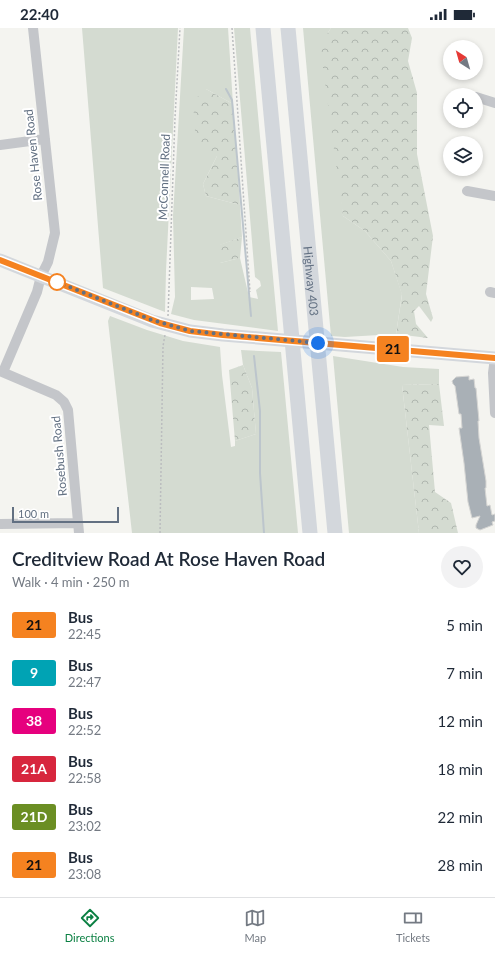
<!DOCTYPE html>
<html lang="en">
<head>
<meta charset="utf-8">
<style>
	body { margin:0; font-family:Lato,sans-serif; background:#f2f2f3; color:#1f2937; height:100vh; display:flex; flex-direction:column; font-size:15px; white-space:nowrap }
	* { box-sizing:border-box; margin:0 }
	p { font-size:13px; color:#747a83 }
	.icon { flex:none; width:22px; height:22px; fill:none; stroke:currentColor; stroke-width:2; stroke-linecap:round; stroke-linejoin:round }
	.map { position:relative; height:505px; overflow:hidden }
	.details { display:flex; flex-direction:column; background:#fff; flex:1 }
	.details>* { flex:none }
	.badge { padding:0 8px; border-radius:3px; font-size:14px; line-height:26px }
	.needle { width:26px; rotate:323deg }
	.fabs { position:absolute; left:443px; top:12px; display:grid; gap:8px }
	.fabs a { display:grid; place-items:center; width:40px; height:40px; border-radius:50%; background:#fff; box-shadow:0 2px 6px #0003; font-size:20px }
	.scale { position:absolute; left:12px; bottom:10px; width:107px; box-sizing:border-box; padding-left:4px; border:2px solid #627082; border-top:0; font-size:11px; line-height:14px; white-space:nowrap; color:#627082; -webkit-text-stroke:3px #fff; paint-order:stroke }
	.you { position:absolute; width:20px; height:20px; margin:-10px; border:3px solid #fff; border-radius:50%; background:#1a73e8; box-shadow:0 0 0 6px #1a73e833 }
	.map>.badge { position:absolute; translate:-50% -50%; box-shadow:0 0 0 2px #fff }
	.round { display:grid; place-items:center; flex:none; width:42px; height:42px; border-radius:21px; background:#f2f2f3 }
	.head { display:flex; align-items:center; justify-content:space-between; height:68px; padding:0 12px }
	h1 { font-size:19px; font-weight:600; line-height:30px }
	ul { padding:0; list-style:none }
	li { display:flex; align-items:center; gap:12px; height:48px; padding:0 12px }
	li div { flex:1 }
	li b { display:block; font-size:15px }
	li em { font-style:normal }
	li .badge { min-width:44px; font-weight:700; text-align:center }
	.status { display:flex; justify-content:space-between; align-items:center; height:28px; padding:0 20px; background:#fff; direction:ltr }
	.status svg { height:11px; fill:currentColor }
	.tab-bar { display:flex; justify-content:space-around; align-items:center; height:56px; border-top:1px solid #e0e1e3; background:#fff; font-size:11px; color:#747a83 }
	.tab-bar a { display:grid; justify-items:center; gap:2px }
	.tab-bar .selected { color:#0b8043 }
	.map>svg:first-child { display:block }
	.grass { fill:#d4dbd1; fill-rule:evenodd }
	.forest { fill:url(#forest-crowns) }
	.lines { fill:none; stroke-linecap:round; stroke-linejoin:round }
	.stream { stroke:#bcc5cc; stroke-width:2 }
	.building { fill:#a9b0b6; stroke:#d5d5d3 }
	.path { stroke:#bbbdbf; stroke-width:1.5; stroke-dasharray:2 2; stroke-linecap:butt }
	.minor { stroke:#c4c6ca; stroke-width:10 }
	.major { stroke:#d3d7dc; stroke-width:13 }
	.highway { stroke:#d3d7dc; stroke-width:15 }
	.line-casing { stroke:#fff; stroke-width:9 }
	.line { stroke:#f58220; stroke-width:6 }
	.walk { stroke:#627082; stroke-width:4; stroke-dasharray:0 7.2 }
	.stop-dot { fill:#fff; stroke:#f58220; stroke-width:2 }
	.labels { text-anchor:middle; dominant-baseline:central; stroke-width:4; stroke-linejoin:round; paint-order:stroke }
	.street-label { font-size:12px; fill:#627082; stroke:#fff }
</style>
</head>
<body>
<div class="status"><b>22:40</b><svg viewBox="0 0 49 12"><path d="M0 12V9h3v3zM5 12V6h3v6zM10 12V3h3v9zM15 12V0h3v12zM26 1h20v11H26zM47 4h2v5h-2z"/></svg></div>
<div class="map">
<svg width="495" height="505" viewBox="0 0 495 505">
	<defs>
		<pattern id="forest-crowns" width="20" height="18" patternUnits="userSpaceOnUse"><rect width="20" height="18" fill="#d4dbd1"/><path d="M2 6a3 3 0 1 1 6 0M12 15a3 3 0 1 1 6 0" fill="none" stroke="#afb6af"/></pattern>
	</defs>
	<rect width="100%" height="100%" fill="#f4f4f0"/>
	<path class="grass" d="M82,0H178L166,243L165,284L103,260Z
		M184,0H228L233,76L206,61L217,128L203,156L206,168L240,177L242,209L220,217V235L240,230L249,269L258,271L256,262L261,258L260,253L255,249L234,0H250L278,303L194,292L171,286L175,269L173,188ZM191,259L212,260L214,271L191,272Z
		M303,0H331L327,6L343,188L365,203L391,233L402,266L396,306L345,309L331,308Z
		M110,288L147,302L183,313L220,319L222,347L231,419L235,418V413L256,406L252,360L243,337L241,322L281,324L298,505H132L108,293Z
		M333,328L403,339L439,341V356L402,357L419,505H349Z"/>
	<path class="forest" d="M331,0H408L412,10L408,33L417,65V126L433,208L426,266L433,290L431,294L419,278L414,283L416,296L428,310L396,306L402,267L391,233L365,203L343,188L321,25L327,6Z
		M206,61L233,76L240,177L206,168L203,156L217,128L196,118L193,73Z
		M242,209L240,230L220,235L219,217Z
		M243,337L252,360L256,406L235,413L229,342Z
		M439,356L444,398L429,397L435,464L451,475L458,505H419L402,357Z"/>
	<g class="lines">
		<path class="stream" d="M226,61L232,72L251,288
			M254,328L260,383V445L264,505"/>
	</g>
	<path class="building" d="M469,348V352L474,351L475,360H476L479,393H478L479,410L486,453V460H485L487,478L490,477L492,487L495,486V493L492,494L493,497L480,502L476,500V497L480,488L472,490L468,474L464,435L459,400H462L461,386H459L455,358L453,356L452,353L456,349Z"/>
	<g class="lines">
		<path class="path" d="M232,0L250,264
			M168,288L175,90L180,0
			M160,505L163,318L165,307"/>
		<path class="minor" d="M464,66L468,67
			M476,69L495,75
			M0,117L45,111
			M467,163L495,168
			M490,264L495,265
			M495,330L493,345L495,385
			M0,343L56,367L64,374L68,382L79,505
			M3,344L37,264L41,248L48,234L55,205L33,0
			M0,496L78,495"/>
		<path class="major" d="M0,232L152,293L190,303L223,307L495,330"/>
		<g class="highway">
			<path d="M263,0L310,505"/>
			<path id="s1" d="M288,0L335,505"/>
		</g>
	</g>
	<g class="lines">
		<defs>
			<path id="line" d="M0,232L160,295L190,303L223,307L495,330"/>
		</defs>
		<use href="#line" class="line-casing"/>
		<use href="#line" class="line"/>
		<path class="walk" d="M57,254L152,292L190,303L318,315"/>
	</g>
	<circle class="stop-dot" cx="57" cy="254" r="8"/>
	<g class="labels">
		<g class="street-label">
			<text transform="translate(33 127) rotate(-96)">Rose Haven Road</text>
			<text transform="translate(164 149) rotate(-88)">McConnell Road</text>
			<text stroke="none"><textPath href="#s1" startOffset="254">Highway 403</textPath></text>
			<text transform="translate(59 428) rotate(-95)">Rosebush Road</text>
		</g>
	</g>
</svg>
<div class="fabs">
<a><svg class="needle" viewBox="-14 -14 28 28"><path d="M0-13l5 13h-10z" fill="#e53935"/><path d="M0 13l5-13h-10z" fill="#747a83"/></svg></a>
<a><svg class="icon" aria-label="locate" viewBox="0 0 24 24"><circle cx="12" cy="12" r="6"/><path d="M12 2v4M12 18v4M2 12h4M18 12h4"/></svg></a>
<a><svg class="icon" aria-label="layers" viewBox="0 0 24 24"><path d="M12 4l9 5-9 5-9-5zM3 14l9 5 9-5"/></svg></a>
</div>
<div class="scale">100 m</div>
<div class="you" style="left:318px;top:315px"></div>
<b class="badge" style="left:393px;top:321px;background:#f58220;color:#111">21</b>
</div>
<section class="details">
<div class="head"><div><h1>Creditview Road At Rose Haven Road</h1><p>Walk · 4 min · 250 m</p></div><a class="round"><svg class="icon" aria-label="heart" viewBox="0 0 24 24"><path d="M12 20l-8-8c-3-5 5-10 8-4 3-6 11-1 8 4z"/></svg></a></div>
<ul>
<li><span class="badge" style="background:#f58220;color:#111">21</span><div><b>Bus</b><p>22:45</p></div><em>5 min</em></li>
<li><span class="badge" style="background:#00a3b4;color:#fff">9</span><div><b>Bus</b><p>22:47</p></div><em>7 min</em></li>
<li><span class="badge" style="background:#e6007e;color:#fff">38</span><div><b>Bus</b><p>22:52</p></div><em>12 min</em></li>
<li><span class="badge" style="background:#d7263d;color:#fff">21A</span><div><b>Bus</b><p>22:58</p></div><em>18 min</em></li>
<li><span class="badge" style="background:#6b8e23;color:#fff">21D</span><div><b>Bus</b><p>23:02</p></div><em>22 min</em></li>
<li><span class="badge" style="background:#f58220;color:#111">21</span><div><b>Bus</b><p>23:08</p></div><em>28 min</em></li>
</ul>
</section>
<nav class="tab-bar">
<a class="selected"><svg class="icon" aria-label="directions" viewBox="0 0 24 24"><path d="M12 3l9 9-9 9-9-9zM9 14v-3h6M13 9l2 2-2 2"/></svg>Directions</a>
<a><svg class="icon" aria-label="map" viewBox="0 0 24 24"><path d="M3 6l6-2 6 2 6-2v14l-6 2-6-2-6 2zM9 4v14M15 6v14"/></svg>Map</a>
<a><svg class="icon" aria-label="tickets" viewBox="0 0 24 24"><path d="M3 7h18v10H3zM15 7v10"/></svg>Tickets</a>
</nav>
</body>
</html>
